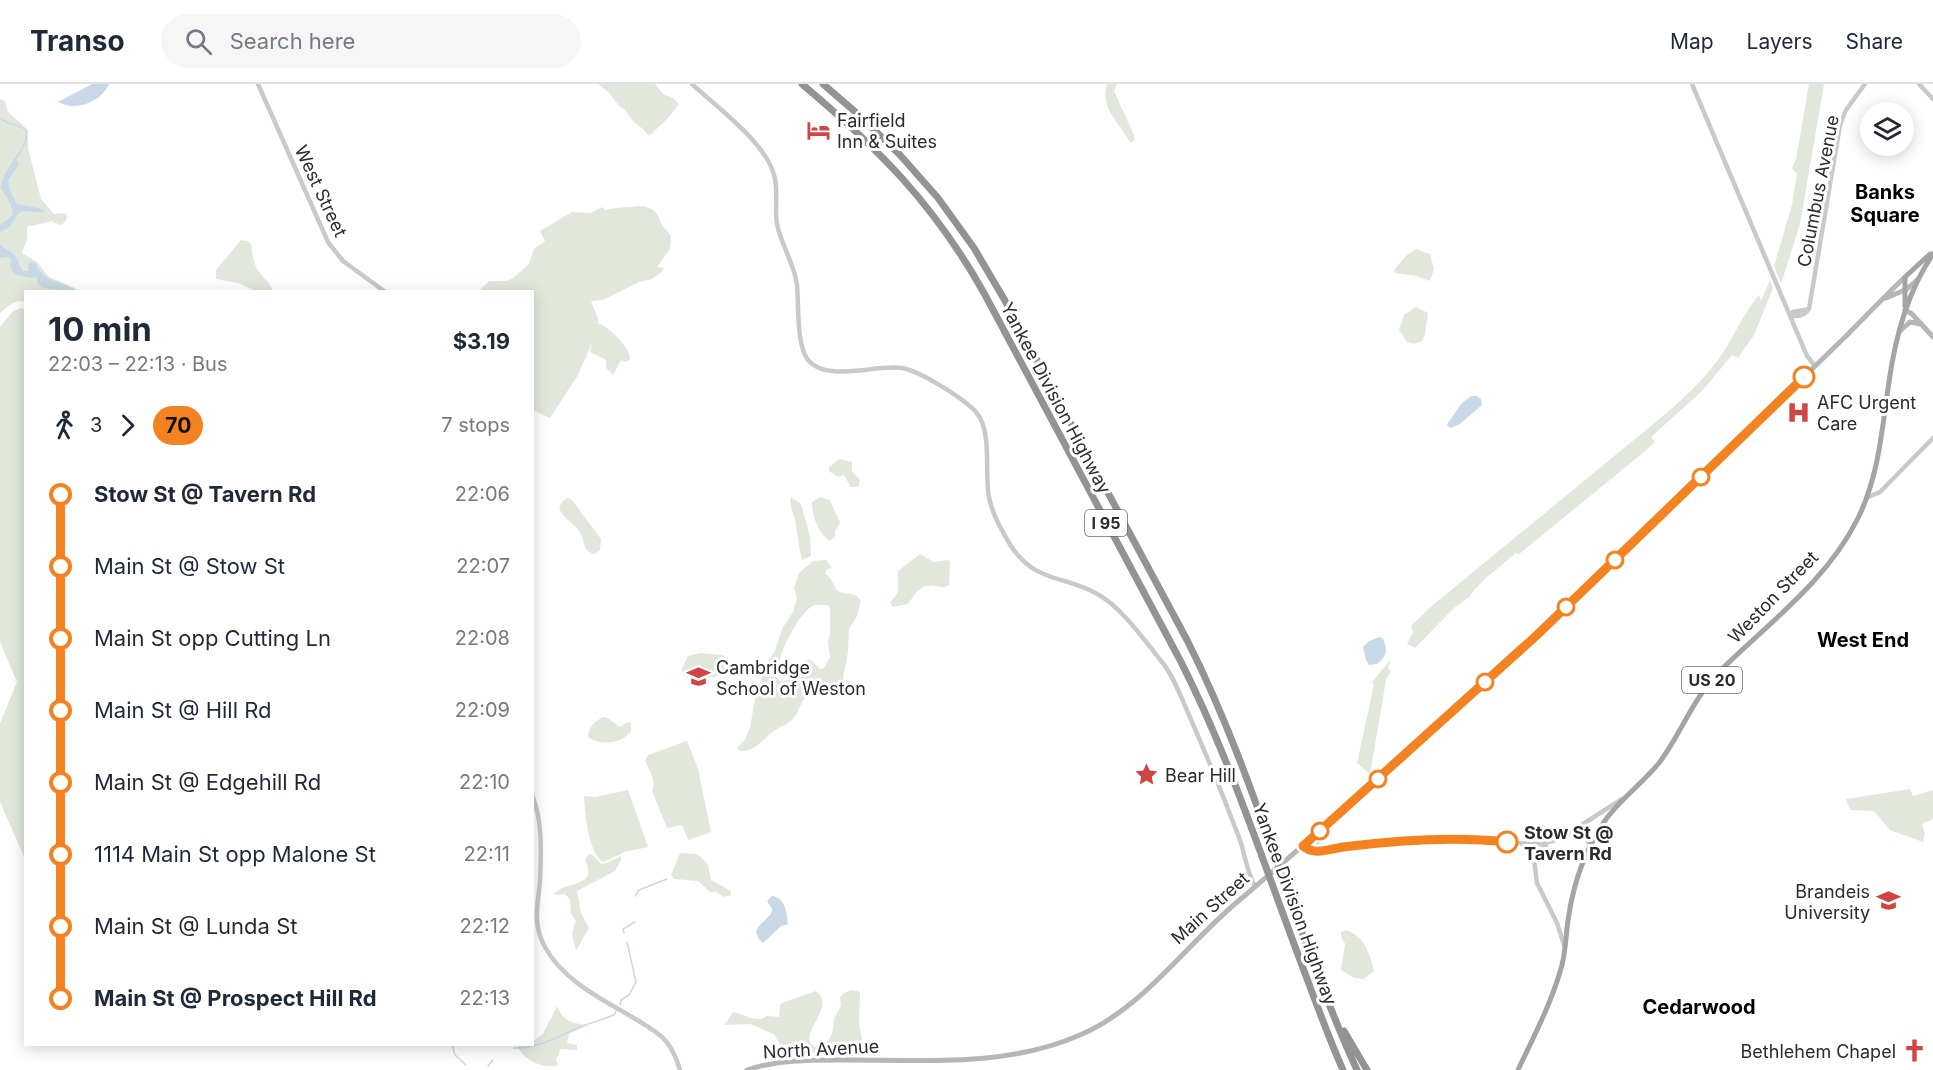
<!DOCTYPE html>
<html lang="en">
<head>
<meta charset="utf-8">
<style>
	body { margin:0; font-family:Inter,sans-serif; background:#f6f6f7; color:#1f2937; height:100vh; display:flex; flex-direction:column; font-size:22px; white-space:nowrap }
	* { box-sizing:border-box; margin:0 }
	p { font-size:20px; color:#747a83 }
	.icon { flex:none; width:33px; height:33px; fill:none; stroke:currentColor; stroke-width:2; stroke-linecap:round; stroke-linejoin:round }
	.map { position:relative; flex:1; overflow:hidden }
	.sheet { position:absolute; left:24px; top:206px; width:510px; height:756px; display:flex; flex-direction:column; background:#fff; border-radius:0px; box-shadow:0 3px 15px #0003 }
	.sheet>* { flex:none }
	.badge { padding:0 12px; border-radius:20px; font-size:21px; line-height:39px }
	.buttons { position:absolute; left:1860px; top:18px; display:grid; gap:12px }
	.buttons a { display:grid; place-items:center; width:54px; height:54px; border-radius:50%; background:#fff; box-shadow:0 3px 15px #0003; font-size:30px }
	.map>.badge { position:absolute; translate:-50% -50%; box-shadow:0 0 0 3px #fff }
	.legs { display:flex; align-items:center; gap:9px; height:66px; padding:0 24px; font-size:20px }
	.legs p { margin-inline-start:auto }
	.overview { display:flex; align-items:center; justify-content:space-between; height:102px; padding:0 24px }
	h1 { font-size:33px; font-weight:700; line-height:45px }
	ul { padding:0 24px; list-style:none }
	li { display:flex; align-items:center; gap:21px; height:72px; font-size:22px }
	li i { display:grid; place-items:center; width:9px; height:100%; margin:0 8px; background:currentColor }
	li i::after { content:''; width:15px; height:15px; margin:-8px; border:4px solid; border-radius:50%; background:#fff }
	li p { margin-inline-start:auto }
	li:first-child i { background:linear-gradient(#0000 50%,currentColor 0) }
	li:last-child i { background:linear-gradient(currentColor 50%,#0000 0) }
	header { display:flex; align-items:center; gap:36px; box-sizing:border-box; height:84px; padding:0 30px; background:#fff; border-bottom:2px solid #e0e1e3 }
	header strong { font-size:28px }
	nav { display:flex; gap:33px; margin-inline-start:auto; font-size:21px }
	.search { width:420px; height:54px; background:#f6f6f7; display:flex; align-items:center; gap:15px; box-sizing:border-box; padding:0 21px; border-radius:33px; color:#747a83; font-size:22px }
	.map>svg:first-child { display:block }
	.green { fill:#e1e8db; fill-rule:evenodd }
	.water { fill:#c9d8e6 }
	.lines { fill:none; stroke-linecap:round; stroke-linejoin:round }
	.stream { stroke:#c9d8e6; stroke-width:1.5 }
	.tertiary { stroke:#c9c9c9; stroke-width:4.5 }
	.secondary { stroke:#b6b6b6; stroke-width:5 }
	.primary { stroke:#a4a4a4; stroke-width:5 }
	.motorway { stroke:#939393; stroke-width:7 }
	.line-1-casing { stroke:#fff; stroke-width:14 }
	.line-1 { stroke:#f58220; stroke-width:9 }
	.stop-1-dot { fill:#fff; stroke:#f58220; stroke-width:3 }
	.labels { text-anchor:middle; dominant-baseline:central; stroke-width:6; stroke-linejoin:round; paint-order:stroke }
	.shield { fill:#fff; stroke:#6b6b6b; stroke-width:1.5 }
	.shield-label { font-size:16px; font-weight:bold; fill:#2c2c2c }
	.poi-label { font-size:18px; fill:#2c2c2c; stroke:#fff; text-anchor:start }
	.street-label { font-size:18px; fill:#2c2c2c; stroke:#fff }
	.stop-label { font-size:18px; font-weight:bold; fill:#2c2c2c; stroke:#fff; text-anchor:start }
	.neighbourhood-label { font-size:20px; font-weight:bold; fill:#000; stroke:#fff }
</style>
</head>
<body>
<header>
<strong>Transo</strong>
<div class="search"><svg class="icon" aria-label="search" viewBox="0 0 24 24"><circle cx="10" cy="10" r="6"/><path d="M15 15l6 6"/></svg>Search here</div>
<nav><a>Map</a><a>Layers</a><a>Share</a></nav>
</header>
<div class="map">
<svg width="1933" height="986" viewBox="0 0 1933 986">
	<rect width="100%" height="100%" fill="#fff"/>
	<path class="green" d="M598,0H655L663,10L673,14L679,20L667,35L649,52L644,46L633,37L625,26L619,22L608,8Z
		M1107,0H1117L1114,7L1134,51L1135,55L1132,58H1130C1119,38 1100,25 1107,0Z
		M1809,0H1824L1800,140L1781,200L1774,182L1792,121L1797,90L1792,84L1796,75Z
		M0,15L5,17L8,28L28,46V64L41,115L54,130L61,129L66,130L67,134L63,140L59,141L52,137L27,143V156L22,169L37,178L49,193L75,204L78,207H26L25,218C16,214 7,223 0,229Z
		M643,122C656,126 656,127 661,139C663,143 668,148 671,152L670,165L657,183L663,184V187L652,195L639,198L603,216L591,217L598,235V239C608,242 631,264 630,275L626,278L621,276L613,291L606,284V276L590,268L592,259L578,291L550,334L533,326L532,207H479L489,197H506L513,194L529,180L534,165L545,157L540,147L572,128L590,129L603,123L605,126C617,123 629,123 643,122Z
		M241,156L248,157L251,160C252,169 253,177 257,185C262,194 271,197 272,207H256L238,199L216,195V186Z
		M1416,165L1430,170L1434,185L1430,197L1416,192L1395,189L1394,186L1407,171Z
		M1770,196L1773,204L1754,251L1738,274L1732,271L1702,307L1651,353L1655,358L1644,368L1518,471L1516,469L1487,493L1475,505L1469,513L1454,524L1415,564L1407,560L1413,548L1411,542L1433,521L1663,332C1685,313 1708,292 1724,267C1736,248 1744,229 1759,211L1761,217Z
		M1416,223L1428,229L1425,250L1422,257L1414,260L1407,258L1399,246L1404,231Z
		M21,224L26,227L25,775L0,718V639L17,598L0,558V243L12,228Z
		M839,375L852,378V387L860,396L858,403H851L844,391L838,393L829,387V383Z
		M791,413L800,419L802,423L810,453L811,472L802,476C799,464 798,453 796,442C795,432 789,422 791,413Z
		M820,413L830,416L840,439L835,447V452L830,457C818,449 812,432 812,418Z
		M568,414L572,416L601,455L600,466L594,470C581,466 586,456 579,447C573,437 546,425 568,414Z
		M920,470L934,478L948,476L950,478L949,501C943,504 942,503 935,502C921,499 915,510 908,520L893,523L890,519L898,508V487Z
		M826,476L832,484L827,485L825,490C833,494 832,500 837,506C841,510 851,509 857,512L861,517L857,532L849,545L848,568L841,605L828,612C821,610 815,608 809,611C800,616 800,627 794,634C788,641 781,642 774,647C763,654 753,671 738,666L737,664L744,657L750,644L755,615L766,580L775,567L782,545L793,528L797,514L794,504L799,489L813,477ZM814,521H828L830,523V551L828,558L830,573L824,584L820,585L811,576C796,577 795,586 788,596L781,597L777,594C779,586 779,578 781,571C785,558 802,526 814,521Z
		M700,569L723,571L728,579L727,585C715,595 706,597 693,586L682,588V584L688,572Z
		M1391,575L1388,584L1391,587L1386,596L1370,690L1357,679L1374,600L1372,598Z
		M603,633L608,634L620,643L628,638L631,639V647C622,660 601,662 588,653C588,644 595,637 603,633Z
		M687,657L698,685L711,748L688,756L682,741L667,744L652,707C657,697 649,686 645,677L648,671Z
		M1910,705L1913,712L1933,706V735L1922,740L1925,750L1923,758L1890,746L1874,727L1850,726L1846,715Z
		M628,706L648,763L625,768L603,778C588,768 585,729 584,712L596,713Z
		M680,769L696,770L701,773L708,781L711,796L731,807V811L724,813L716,808H710L698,797L674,795L671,791Z
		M589,770L593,771L601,780L607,779L621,772V776L615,787L577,807L581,829L589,844L576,867L572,849L576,837L571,830L570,815L565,810L555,811V809C567,796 599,804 585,776Z
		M1346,846C1364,852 1370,869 1374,887L1364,895L1354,894L1341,886L1345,860L1341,852V848Z
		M851,906L859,907L860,910L859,939L863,962C856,978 827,967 813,969C807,969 801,972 794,972L779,959L774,950L750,940L724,941L733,928C744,930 757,940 767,932L779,933L780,921L782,919L816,907C838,924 795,950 815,963L825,961L832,950L834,935L841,922L840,914L843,910Z
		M557,922C563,938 572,939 588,941L569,950L567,959L577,961V966L560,965L559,971L556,974L558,981C545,986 523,976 518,963L520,960H532L533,957L543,950Z"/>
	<path class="water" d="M92,0H109C101,18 76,28 58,18Z
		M20,67L22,68L16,76L19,80L8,97L10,107L17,120C26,123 38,122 45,127C37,130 25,125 21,128C13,133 15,143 0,148V141L13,131C13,121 6,113 1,104C0,95 14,74 20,67Z
		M0,160C4,166 11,166 16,173C19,178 20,183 23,187H29L28,180L30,177L36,180C45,201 63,196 76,207L44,204L38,200L36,193L30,194L14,190L10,182L11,176L8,173L0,174Z
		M1471,312H1477L1481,315L1482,321L1460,340L1450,344L1447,341L1448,339L1461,320Z
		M1380,553L1383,555C1388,566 1387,572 1377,580L1369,581L1366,576L1363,563L1369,557Z
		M772,812C785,814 787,828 788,840L781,842L763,859L759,855L756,848L758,843L771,830L772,825L767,817Z"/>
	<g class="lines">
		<path class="stream" d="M0,34C8,40 19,41 26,46V56L20,69
			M635,812L639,806L667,795
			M624,849L623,845L635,838
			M620,921L621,916L629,911L636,898L627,858
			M452,960L455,971L466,981
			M514,964C538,965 558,952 580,943C592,938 604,936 615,930L616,927
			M488,982L493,976"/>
		<path class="tertiary" d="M258,0L328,158L343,177L384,207
			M692,0C717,23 766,59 774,91C779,107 774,124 777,140C781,161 794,178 797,201C799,221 796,260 808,276C827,299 875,280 902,284C920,287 963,314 976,328C993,348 984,388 989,413C992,430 1002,447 1011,462C1036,500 1066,491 1099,511C1122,524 1145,557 1162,578C1174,593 1181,613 1189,631C1207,672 1224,714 1240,756C1245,771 1247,789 1255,802
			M1692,0L1807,272L1815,282
			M1919,0L1933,15
			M1809,225L1840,41L1846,26L1865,0
			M1790,231C1797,233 1804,232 1809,225
			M1791,231L1793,228L1809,225
			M1866,414L1880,408L1933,354
			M532,711C543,737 541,769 540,797C538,821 532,840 545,863C564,898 604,916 637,936C647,942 658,948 666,957C673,966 677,976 680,986
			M1569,749L1622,715
			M1311,755L1319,762L1328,763L1450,755L1536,760L1553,757L1575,748L1584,751L1590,761
			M1523,761L1533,768L1537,799L1557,839L1564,861
			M1303,762L1314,768L1334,765
			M1535,775L1539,766L1546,761"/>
		<path class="secondary" d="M1886,214L1907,205L1917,196
			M1905,226L1912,230L1933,253
			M1900,247L1910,238L1920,240
			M747,986C779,975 815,976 849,976C926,976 1007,983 1080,951C1142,925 1185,862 1236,819C1338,732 1440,643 1537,551C1640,453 1741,354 1843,255C1864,234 1884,213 1905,193"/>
		<path class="primary" d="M1905,222V193L1930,170
			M1518,986C1534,952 1552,918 1562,881C1566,865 1566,847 1569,830C1574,798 1586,765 1604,738C1619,716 1642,700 1659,679C1681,650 1692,616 1718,589C1766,541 1826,498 1857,436C1879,393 1882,344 1889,298C1895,254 1908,207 1933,170"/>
		<path class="motorway" d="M802,0C879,65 934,120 984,209L1180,576C1229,672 1262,775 1300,876C1314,913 1327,950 1343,986
			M823,0L860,32L900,71L938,114L974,164L1004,215L1187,556C1257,694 1293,846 1357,986
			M1344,947L1367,986"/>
	</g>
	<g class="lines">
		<defs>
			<path id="line-1" d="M1507,758C1453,752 1397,756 1343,763C1329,765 1315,772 1303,762L1537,551L1804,293"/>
		</defs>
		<use href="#line-1" class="line-1-casing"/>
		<use href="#line-1" class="line-1"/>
	</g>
	<defs>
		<symbol id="hotel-bare" viewBox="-9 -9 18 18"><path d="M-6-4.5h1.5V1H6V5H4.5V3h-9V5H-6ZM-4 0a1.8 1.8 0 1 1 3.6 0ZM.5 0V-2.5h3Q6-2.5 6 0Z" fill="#d04542" stroke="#fff" stroke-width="2.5" paint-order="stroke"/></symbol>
		<symbol id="hospital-bare" viewBox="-9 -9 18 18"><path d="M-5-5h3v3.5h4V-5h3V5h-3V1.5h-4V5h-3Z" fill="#d04542" stroke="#fff" stroke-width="2.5" paint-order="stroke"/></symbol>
		<symbol id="school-bare" viewBox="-9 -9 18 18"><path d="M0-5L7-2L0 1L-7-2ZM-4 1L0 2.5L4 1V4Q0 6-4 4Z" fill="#d04542" stroke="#fff" stroke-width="2.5" paint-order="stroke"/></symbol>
		<symbol id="sight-bare" viewBox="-9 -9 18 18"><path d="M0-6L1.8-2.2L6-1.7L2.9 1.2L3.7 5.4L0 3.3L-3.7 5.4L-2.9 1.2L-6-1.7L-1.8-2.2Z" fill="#d04542" stroke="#fff" stroke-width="2.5" paint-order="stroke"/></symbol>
		<symbol id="university-bare" viewBox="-9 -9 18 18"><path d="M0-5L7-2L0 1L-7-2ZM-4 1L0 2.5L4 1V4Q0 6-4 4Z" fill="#d04542" stroke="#fff" stroke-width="2.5" paint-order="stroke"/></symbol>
		<symbol id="church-bare" viewBox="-9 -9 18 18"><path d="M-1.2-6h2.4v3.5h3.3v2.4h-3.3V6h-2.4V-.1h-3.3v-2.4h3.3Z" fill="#d04542" stroke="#fff" stroke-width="2.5" paint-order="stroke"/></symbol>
	</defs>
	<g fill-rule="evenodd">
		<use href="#hotel-bare" x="802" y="30" width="33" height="33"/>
		<use href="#hospital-bare" x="1782" y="312" width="33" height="33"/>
		<use href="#school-bare" x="682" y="576" width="33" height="33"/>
		<use href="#sight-bare" x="1130" y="674" width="33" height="33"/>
		<use href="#university-bare" x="1872" y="800" width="33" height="33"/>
		<use href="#church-bare" x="1898" y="950" width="33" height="33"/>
	</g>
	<g class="stop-1-dot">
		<circle cx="1804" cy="293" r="10"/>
		<circle cx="1701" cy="393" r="8"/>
		<circle cx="1615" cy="476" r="8"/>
		<circle cx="1566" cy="523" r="8"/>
		<circle cx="1485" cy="598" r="8"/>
		<circle cx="1378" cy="695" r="8"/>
		<circle cx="1320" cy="747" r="8"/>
		<circle cx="1507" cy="758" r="10"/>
	</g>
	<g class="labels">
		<g class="shield">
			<rect x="1085" y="426" width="42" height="26" rx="4.5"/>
			<rect x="1682" y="583" width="60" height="26" rx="4.5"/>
		</g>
		<g class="shield-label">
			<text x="1106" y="439">I 95</text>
			<text x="1712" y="596">US 20</text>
		</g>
		<g class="poi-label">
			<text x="837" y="36">Fairfield<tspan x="837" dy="21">Inn &amp; Suites</tspan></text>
			<text x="1817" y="318">AFC Urgent<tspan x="1817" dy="21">Care</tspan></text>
			<text x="716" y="583">Cambridge<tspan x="716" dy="21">School of Weston</tspan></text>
			<text x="1165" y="691">Bear Hill</text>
			<text x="1870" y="807" text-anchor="end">Brandeis<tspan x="1870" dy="21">University</tspan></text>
			<text x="1896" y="967" text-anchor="end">Bethlehem Chapel</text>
		</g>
		<g class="street-label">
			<text transform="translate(321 107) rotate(65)">West Street</text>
			<text transform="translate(1818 107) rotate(-79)">Columbus Avenue</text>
			<text transform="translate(1056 314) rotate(62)">Yankee Division Highway</text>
			<text transform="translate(1773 513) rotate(-46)">Weston Street</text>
			<text transform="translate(1295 820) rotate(70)">Yankee Division Highway</text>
			<text transform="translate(1210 824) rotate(-42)">Main Street</text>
			<text transform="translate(821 965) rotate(-3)">North Avenue</text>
		</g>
		<g class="stop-label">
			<text x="1524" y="748">Stow St @<tspan x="1524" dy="21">Tavern Rd</tspan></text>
		</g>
		<g class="neighbourhood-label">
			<text x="1885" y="108">Banks<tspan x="1885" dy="23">Square</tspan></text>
			<text x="1863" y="556">West End</text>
			<text x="1699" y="923">Cedarwood</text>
		</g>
	</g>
</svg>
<div class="buttons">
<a><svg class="icon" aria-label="layers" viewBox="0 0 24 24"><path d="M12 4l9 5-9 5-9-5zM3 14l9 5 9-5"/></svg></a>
</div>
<section class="sheet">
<div class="overview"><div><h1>10 min</h1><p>22:03 – 22:13 · Bus</p></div><b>$3.19</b></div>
<div class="legs"><svg class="icon" aria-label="walk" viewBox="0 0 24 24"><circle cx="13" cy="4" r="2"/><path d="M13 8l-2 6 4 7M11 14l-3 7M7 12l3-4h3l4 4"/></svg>3<svg class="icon" aria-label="forward" viewBox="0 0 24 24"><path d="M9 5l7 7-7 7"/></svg><b class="badge" style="background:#f58220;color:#111">70</b><p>7 stops</p></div>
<ul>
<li><i style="color:#f58220"></i><b>Stow St @ Tavern Rd</b><p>22:06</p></li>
<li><i style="color:#f58220"></i><span>Main St @ Stow St</span><p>22:07</p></li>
<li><i style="color:#f58220"></i><span>Main St opp Cutting Ln</span><p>22:08</p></li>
<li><i style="color:#f58220"></i><span>Main St @ Hill Rd</span><p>22:09</p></li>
<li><i style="color:#f58220"></i><span>Main St @ Edgehill Rd</span><p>22:10</p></li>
<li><i style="color:#f58220"></i><span>1114 Main St opp Malone St</span><p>22:11</p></li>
<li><i style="color:#f58220"></i><span>Main St @ Lunda St</span><p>22:12</p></li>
<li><i style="color:#f58220"></i><b>Main St @ Prospect Hill Rd</b><p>22:13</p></li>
</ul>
</section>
</div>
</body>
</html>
